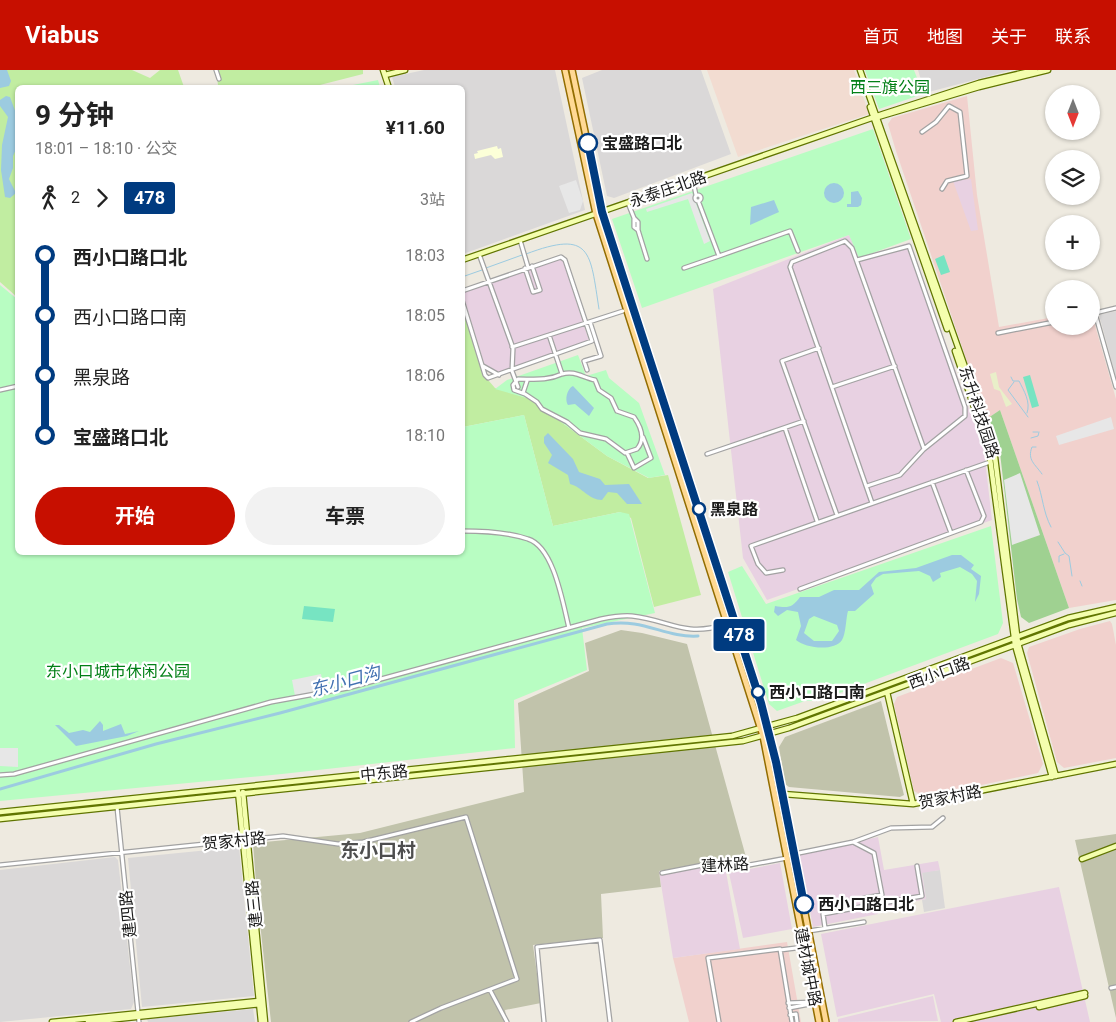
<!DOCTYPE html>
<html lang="zh">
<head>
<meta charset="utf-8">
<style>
	body { margin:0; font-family:Roboto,"Noto Sans SC",sans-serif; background:#f2f2f2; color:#222; height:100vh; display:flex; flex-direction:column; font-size:19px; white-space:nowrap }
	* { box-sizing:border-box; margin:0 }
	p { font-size:16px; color:#767676 }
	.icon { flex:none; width:28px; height:28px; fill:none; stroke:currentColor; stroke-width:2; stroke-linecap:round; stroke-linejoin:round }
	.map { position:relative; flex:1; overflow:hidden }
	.side { position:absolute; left:15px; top:15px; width:450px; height:470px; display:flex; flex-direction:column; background:#fff; border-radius:8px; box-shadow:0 1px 4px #0004 }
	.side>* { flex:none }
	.badge { padding:0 10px; border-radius:4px; font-size:18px; line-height:32px }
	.needle { width:32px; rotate:180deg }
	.buttons { position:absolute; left:1045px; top:15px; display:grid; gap:10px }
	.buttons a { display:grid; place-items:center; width:55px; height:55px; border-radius:50%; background:#fff; box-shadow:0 1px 4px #0004; font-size:25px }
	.map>.badge { position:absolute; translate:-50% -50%; box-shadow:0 0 0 2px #fff }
	.legs { display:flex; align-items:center; gap:8px; height:55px; padding:0 20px; font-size:16px }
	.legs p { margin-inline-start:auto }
	.head { display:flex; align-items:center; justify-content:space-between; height:85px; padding:0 20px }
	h1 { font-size:28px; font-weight:700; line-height:38px }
	.primary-button { display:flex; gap:10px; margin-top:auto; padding:10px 20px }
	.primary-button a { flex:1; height:58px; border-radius:30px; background:#c70f00; color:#fff; font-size:20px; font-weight:700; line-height:58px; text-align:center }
	.primary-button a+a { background:#f2f2f2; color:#222 }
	ul { padding:0 20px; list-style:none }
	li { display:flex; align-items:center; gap:18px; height:60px; font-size:19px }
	li i { display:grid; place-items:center; width:8px; height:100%; margin:0 6px; background:currentColor }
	li i::after { content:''; width:12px; height:12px; margin:-6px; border:4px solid; border-radius:50%; background:#fff }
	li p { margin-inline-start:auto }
	li:first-child i { background:linear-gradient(#0000 50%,currentColor 0) }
	li:last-child i { background:linear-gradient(currentColor 50%,#0000 0) }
	header { display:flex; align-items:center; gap:30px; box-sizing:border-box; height:70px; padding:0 25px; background:#c70f00; color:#fff }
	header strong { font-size:24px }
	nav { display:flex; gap:28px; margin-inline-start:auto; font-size:18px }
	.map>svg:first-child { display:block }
	.residential { fill:#dad8d8 }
	.commercial { fill:#f1d1cd }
	.industrial { fill:#e8d1e2 }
	.education { fill:#fcffd8 }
	.military { fill:#f2dcd1 }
	.construction { fill:#c1c3ab }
	.farmland { fill:#e9efc9 }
	.grass { fill:#c1eda1 }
	.forest { fill:#9fd191 }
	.park { fill:#b8fdc2 }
	.pitch { fill:#77e4c2 }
	.parking { fill:#e7e7e7 }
	.water { fill:#9ccbe0; fill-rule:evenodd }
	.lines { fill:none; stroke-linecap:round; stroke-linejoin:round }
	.stream { stroke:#9ccbe0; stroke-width:1 }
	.canal { stroke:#9ccbe0; stroke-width:3 }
	.street-casing { stroke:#a2a2a2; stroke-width:5.5 }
	.secondary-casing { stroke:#607500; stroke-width:7 }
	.primary-casing { stroke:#936d00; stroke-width:8 }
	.street { stroke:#fff; stroke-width:3 }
	.secondary { stroke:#f4feae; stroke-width:4.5 }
	.primary { stroke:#ffd994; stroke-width:5 }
	.line-1-casing { stroke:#fff; stroke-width:11 }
	.line-1 { stroke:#003b80; stroke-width:8 }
	.stop-1-dot { fill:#fff; stroke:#003b80; stroke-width:2.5 }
	.labels { text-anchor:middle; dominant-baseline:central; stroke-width:4.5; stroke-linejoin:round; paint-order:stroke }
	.park-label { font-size:16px; fill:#038017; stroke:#fff }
	.stop-label { font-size:16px; font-weight:bold; fill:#1b1b1b; stroke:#fff; text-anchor:start }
	.street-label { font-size:16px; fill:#1b1b1b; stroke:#fff }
	.water-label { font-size:18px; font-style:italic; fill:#4271b1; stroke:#fff }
	.quarter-label { font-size:19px; font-weight:bold; fill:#4e4e4e; stroke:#fff }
</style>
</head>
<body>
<header>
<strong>Viabus</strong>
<nav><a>首页</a><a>地图</a><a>关于</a><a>联系</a></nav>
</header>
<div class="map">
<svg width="1116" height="952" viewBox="0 0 1116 952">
	<rect width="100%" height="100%" fill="#eeeae0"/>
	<path class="residential" d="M424,0H555L585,140L463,184L462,18L395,17L392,7Z
		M602,0H701L731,84L614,128L607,126L582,8Z
		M918,0H1012L925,23Z
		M1116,241V307L1099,245Z
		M239,777L254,926L142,937L128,788Z
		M115,787L118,790L134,932L131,939L0,952V800Z
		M940,800L945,838L924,842L922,830L926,829L922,802Z
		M253,939L255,952H148L147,949Z"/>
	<path class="commercial" d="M967,26L977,125L999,257L1054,247V256H1091V241L1116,329V530L1069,538L1000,340L988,348L982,336L896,81L888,54L892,48Z
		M1110,551L1112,554L1116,575V688L1064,698L1057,692L1027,583L1029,577L1080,559Z
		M1001,588L1013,593L1043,694L1038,703L925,727L914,721L894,634L897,627Z
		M787,872L801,952H689L673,888Z"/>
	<path class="industrial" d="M971,109L978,160L971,161L953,111Z
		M849,165L860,188L910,172L984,381L992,450L767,530L743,488L713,219Z
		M558,189L563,191L589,271L498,303L485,296L463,225L464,221Z
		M878,767L884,800L938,791L940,800L922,803L926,829L877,839L878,844L813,857L799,784Z
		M724,791L740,879L673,888L659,802Z
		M780,793L792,859L743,868L729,803Z
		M1059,817L1090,952H941L934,924L837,947L821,864Z
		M933,926L938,951L838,952V949Z"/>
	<path class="education" d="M497,76L498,79L501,78L503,87L495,89L491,85L475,89L474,84L478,83L477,81Z"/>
	<path class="military" d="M707,0H854L869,44L738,87Z"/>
	<path class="construction" d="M621,560L642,563L687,574L746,787L659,801L661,817L601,824L603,868L533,875L541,933L505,940L507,952H271L257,826L253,773L360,763L524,722L518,633L589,601L585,573Z
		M881,631L904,725L900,727L789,717L785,714L779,677L785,667Z
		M1116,764V948L1075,770Z"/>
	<path class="farmland" d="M996,302L999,317L1012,334L1006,337L1000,321L994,319L990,304Z"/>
	<path class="grass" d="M0,0H132L150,8L160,0H178L184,17L18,18L17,227L0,212Z
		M216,0H363V4L312,17L211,18L218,15Z
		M462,233L482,303L495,318L530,329L607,386L648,408L668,405L701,525L654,537L631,448L620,442L553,456L524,345L463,357Z"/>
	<path class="forest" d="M1000,340L1069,538L1029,553L1021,547L1017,529L1000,383L988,348Z"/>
	<path class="park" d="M865,0H914L923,24L879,39Z
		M378,10L380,17L338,18Z
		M873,59L911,169L859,188L849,165L642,238L612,149Z
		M0,215L17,229L18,482H462L463,357L524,345L553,456L620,442L629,444L655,543L582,558L587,600L514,630L515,678L282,704L0,731Z
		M578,285L586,306L606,300L609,308L639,333L665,405L649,408L607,386L530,329L495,319L507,310Z
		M991,456L1003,553L998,564L818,631H805L777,641L769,634L728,502L742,496L766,534Z"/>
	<path class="pitch" d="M944,185L950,202L941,205L935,189Z
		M1030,305L1039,336L1032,338L1023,307Z
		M304,536L335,539L333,552L302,549Z"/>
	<path class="parking" d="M576,110L583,131L580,140L569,143L559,116Z
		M692,123L710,171L704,174L688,129L647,142L646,139Z
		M1111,347L1114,359L1059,375L1056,366Z
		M1020,403L1040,465L1012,475L1004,410Z
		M321,604L324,621L295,626L292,610Z
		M0,678H18V697L0,696Z"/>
	<path class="water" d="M0,0H7L11,11L9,16L0,18Z
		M6,26L10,27L17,46L18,75L13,86V98L9,109L16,123L10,128L5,127L1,100L2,75L8,47L0,36V30Z
		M824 123a10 10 0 1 1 20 0a10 10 0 1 1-20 0Z
		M858,121L862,128L861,135L858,137H847V134H851V122Z
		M774,130L779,142L750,155L751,137Z
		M573,316L594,338L589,346L575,334L568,335C564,329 568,318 573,316Z
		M548,363L573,389L579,402L600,409L605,415L629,414L642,434H627L617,423L608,422L602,430C589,430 582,417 570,414L568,405L548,393L552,385L544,373V367Z
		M952,485H961L974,495L971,499L981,506L979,524L975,532L977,511L972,504L960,497L940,503L941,507L933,512L930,506L919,501L883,504L876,508L871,515L874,524L855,541H848C846,547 846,564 842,570C834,582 805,578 796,570L801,556L798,542L787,540L778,546L774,542L775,536C788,538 792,538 800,527H819L834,520H859L879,502L916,498ZM814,546L837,555L839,561L832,571H814L804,563L809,549Z
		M100,651L103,655V661L121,654L125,664L139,661L127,666L76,676L55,655H59L69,663L83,660L90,662Z"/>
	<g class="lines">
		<path class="stream" d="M526,184C592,159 590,182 599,239
			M486,198L522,185
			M462,207L482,200
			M1011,307L1013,311H1019C1024,321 1031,332 1027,343
			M1014,312L1008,320L1028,347
			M1033,362H1038
			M1031,368L1038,366L1039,362
			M1036,377H1032C1027,390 1035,394 1042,404
			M1037,411C1043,427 1043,442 1051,457
			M1058,472L1065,483L1069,486L1072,506
			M1059,492V486L1064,484
			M1080,511L1082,516"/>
		<path class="canal" d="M0,719L156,674L280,643L607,554C644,548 665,568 698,566"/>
		<defs>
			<path id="street" d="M216,0L219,9
				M922,62L936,52L949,36L960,42L967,106L947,111L942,119
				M693,111L696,125
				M695 128a3 3 0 1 1 6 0a3 3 0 1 1-6 0Z
				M628,133L634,148V157L638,160V152L634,148
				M638,160L647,189
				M520,170L528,197
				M479,184L513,278L512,301L518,317
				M719,186L790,161L798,181
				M857,190L909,176L965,337V346L924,379
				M525,198L533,222L540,220L532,196
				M684,198L719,186L699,133
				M462,221L561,187L565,190L592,271L488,308L485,305L462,230
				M1095,243L1116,317
				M1091,244L1116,238
				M998,263L1054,252
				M549,265L562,304C547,311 534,309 518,309L513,315L514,320L525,324L537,332L542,339L567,352L580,363L606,369L625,383L637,379C646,369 641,357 634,347L617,341L611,328L599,320L595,310C583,308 575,300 562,304
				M512,277L623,241
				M819,278L782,291L837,445
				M483,296L499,305
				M587,300L584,291L601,286L590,252
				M832,317L895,296
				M0,320L18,316
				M523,323L527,311
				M785,358L817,451
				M627,383L634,398L651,388L643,367
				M707,384L804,351
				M932,412L951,463
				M867,416L900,405L924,379L852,178L845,171L792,192L790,197L872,433
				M462,461C483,461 508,462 528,469C554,477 563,534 569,558
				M783,500L766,503L758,494L751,476L990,392
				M800,519L981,452L984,446L966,400
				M0,705L14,704L271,632L348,618L601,549C611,547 622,545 632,546C669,550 683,567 724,555
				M117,737L139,952
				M853,772L874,783L882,825L864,828L866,836L922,826L917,796
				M794,784L853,772L891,758L932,757L943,748
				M0,795L283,766L338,774L363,772L466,747L517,909L441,938L411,952
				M662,803L713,793L744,796L787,788
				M825,858L823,844L866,836
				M809,861L864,852
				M780,880L804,877
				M1111,918L1116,917
				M490,920L507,952
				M788,933L815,932
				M789,938L810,934
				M790,945L796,944L797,952
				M544,952L537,877L600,870L610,952
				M719,952L708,888L780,879L792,952"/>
			<path id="secondary" d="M383,0L389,18
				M860,0L994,379L1018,573L1056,706
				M385,5L405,0
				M870,37L947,259
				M878,47L979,17L1048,0
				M462,190L883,44L979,13L1035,0
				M955,281L989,381L1015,575L1052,707
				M887,622L913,734
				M238,721L261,952
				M243,722L265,952
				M783,724L913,734L1116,694
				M0,742L732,666L797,648L1068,548L1116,537
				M0,749L743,671L789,658L1069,555L1116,543
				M1082,789L1116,776
				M1039,937L1085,926
				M52,952L259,931
				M88,952L261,934
				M956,952L1085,923"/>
			<path id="primary" d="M565,0L596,144L763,666L819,952
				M572,0L602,142L753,608L773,677L826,952"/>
		</defs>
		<use href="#street" class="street-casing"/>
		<use href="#secondary" class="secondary-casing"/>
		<use href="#primary" class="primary-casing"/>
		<use href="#street" class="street"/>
		<use href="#secondary" class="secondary"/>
		<use href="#primary" class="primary"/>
	</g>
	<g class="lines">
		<defs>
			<path id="line-1" d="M588,73L602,142L761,633L776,692L804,834"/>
		</defs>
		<use href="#line-1" class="line-1-casing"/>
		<use href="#line-1" class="line-1"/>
	</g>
	<g class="stop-1-dot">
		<circle cx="588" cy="73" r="9"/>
		<circle cx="699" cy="439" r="6"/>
		<circle cx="758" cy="622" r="6"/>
		<circle cx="804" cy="834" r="9"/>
	</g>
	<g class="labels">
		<g class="park-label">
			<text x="890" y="17">西三旗公园</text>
			<text x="118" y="601">东小口城市休闲公园</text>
		</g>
		<g class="stop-label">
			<text x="602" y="73">宝盛路口北</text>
			<text x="710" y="439">黑泉路</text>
			<text x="769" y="622">西小口路口南</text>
			<text x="818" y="834">西小口路口北</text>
		</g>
		<g class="street-label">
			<text transform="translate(668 119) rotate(-19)">永泰庄北路</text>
			<text transform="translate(979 342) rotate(72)">东升科技园路</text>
			<text transform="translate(939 603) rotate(-20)">西小口路</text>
			<text transform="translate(384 703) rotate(-6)">中东路</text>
			<text transform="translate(950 727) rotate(-11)">贺家村路</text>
			<text transform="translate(234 771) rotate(-6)">贺家村路</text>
			<text transform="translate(725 795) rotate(-3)">建林路</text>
			<text transform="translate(254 834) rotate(-96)">建三路</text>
			<text transform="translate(128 844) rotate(-96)">建四路</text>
			<text transform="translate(808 897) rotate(79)">建材城中路</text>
		</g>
		<g class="water-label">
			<text transform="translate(345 611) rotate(-15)">东小口沟</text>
		</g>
		<g class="quarter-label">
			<text x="378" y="780">东小口村</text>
		</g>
	</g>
</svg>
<div class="buttons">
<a><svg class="needle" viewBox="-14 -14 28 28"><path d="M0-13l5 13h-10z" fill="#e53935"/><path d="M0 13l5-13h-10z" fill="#767676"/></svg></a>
<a><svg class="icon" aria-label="layers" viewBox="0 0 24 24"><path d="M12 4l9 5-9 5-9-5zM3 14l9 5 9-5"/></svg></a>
<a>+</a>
<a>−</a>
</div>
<b class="badge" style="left:739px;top:565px;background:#003b80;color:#fff">478</b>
<section class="side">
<div class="head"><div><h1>9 分钟</h1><p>18:01 – 18:10 · 公交</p></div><b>¥11.60</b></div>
<div class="legs"><svg class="icon" aria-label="walk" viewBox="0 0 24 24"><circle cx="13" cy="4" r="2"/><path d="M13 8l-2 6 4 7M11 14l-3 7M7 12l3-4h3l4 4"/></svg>2<svg class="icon" aria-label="forward" viewBox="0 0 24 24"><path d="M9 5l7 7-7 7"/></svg><b class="badge" style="background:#003b80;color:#fff">478</b><p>3站</p></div>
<ul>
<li><i style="color:#003b80"></i><b>西小口路口北</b><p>18:03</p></li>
<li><i style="color:#003b80"></i><span>西小口路口南</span><p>18:05</p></li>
<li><i style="color:#003b80"></i><span>黑泉路</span><p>18:06</p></li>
<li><i style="color:#003b80"></i><b>宝盛路口北</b><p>18:10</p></li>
</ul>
<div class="primary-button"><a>开始</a><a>车票</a></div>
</section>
</div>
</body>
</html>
